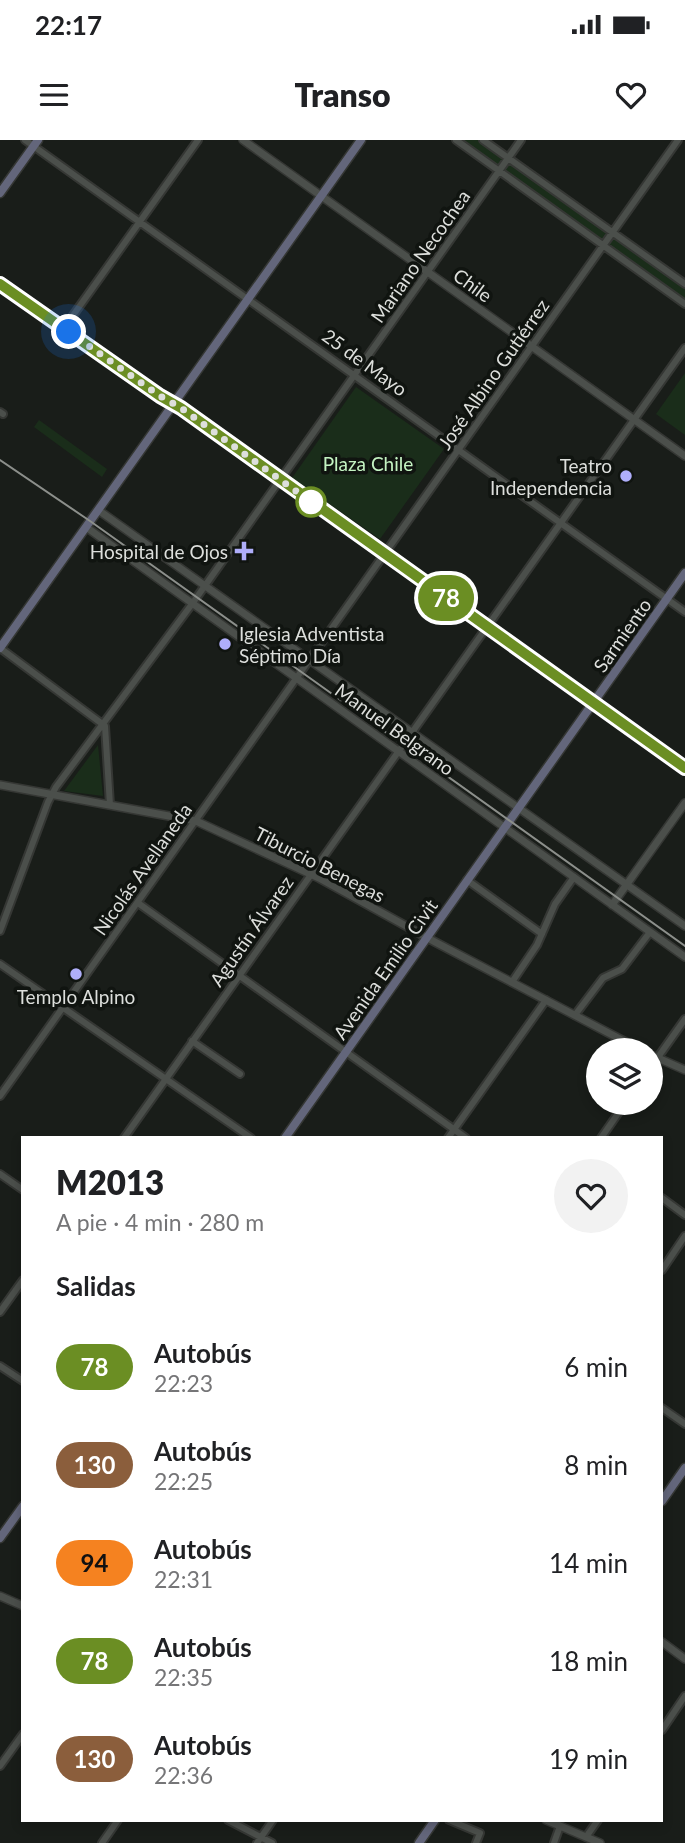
<!DOCTYPE html>
<html lang="es">
<head>
<meta charset="utf-8">
<style>
	body { margin:0; font-family:Lato,sans-serif; background:#f2f2f2; color:#202124; height:100vh; display:flex; flex-direction:column; font-size:26px; white-space:nowrap }
	* { box-sizing:border-box; margin:0 }
	p { font-size:23px; color:#757577 }
	.icon { flex:none; width:38px; height:38px; fill:none; stroke:currentColor; stroke-width:2; stroke-linecap:round; stroke-linejoin:round }
	.map { position:relative; flex:1; overflow:hidden }
	.details { position:absolute; left:21px; top:996px; width:642px; height:686px; display:flex; flex-direction:column; background:#fff; border-radius:0px; box-shadow:0 4px 10px #0003 }
	.details>* { flex:none }
	.badge { padding:0 14px; border-radius:23px; font-size:24px; line-height:46px }
	.controls { position:absolute; left:586px; top:898px; display:grid; gap:14px }
	.controls a { display:grid; place-items:center; width:77px; height:77px; border-radius:50%; background:#fff; box-shadow:0 4px 10px #0003; font-size:35px }
	.you { position:absolute; width:35px; height:35px; margin:-18px; border:5px solid #fff; border-radius:50%; background:#1a73e8; box-shadow:0 0 0 10px #1a73e833 }
	.map>.badge { position:absolute; translate:-50% -50%; box-shadow:0 0 0 4px #fff }
	h2 { padding:0 35px; font-size:26px; line-height:63px }
	.round { display:grid; place-items:center; flex:none; width:74px; height:74px; border-radius:37px; background:#f2f2f2 }
	.overview { display:flex; align-items:center; justify-content:space-between; height:119px; padding:0 35px }
	h1 { font-size:33px; font-weight:800; line-height:52px }
	ul { padding:0; list-style:none }
	li { display:flex; align-items:center; gap:21px; height:98px; padding:0 35px }
	li div { flex:1 }
	li b { display:block; font-size:26px }
	li em { font-style:normal }
	li .badge { min-width:77px; font-weight:700; text-align:center }
	.status { display:flex; justify-content:space-between; align-items:center; height:49px; padding:0 35px; background:#fff; direction:ltr }
	.status svg { height:19px; fill:currentColor }
	header { display:flex; justify-content:space-between; align-items:center; height:91px; padding:0 35px; background:#fff; font-size:32px; font-weight:800 }
	.map>svg:first-child { display:block }
	.green { fill:#1a2d1a }
	.lines { fill:none; stroke-linecap:round; stroke-linejoin:round }
	.minor-casing { stroke:#353734; stroke-width:10 }
	.tertiary-casing { stroke:#353734; stroke-width:10 }
	.secondary-casing { stroke:#353734; stroke-width:11 }
	.minor { stroke:#4b4f4b; stroke-width:6 }
	.tertiary { stroke:#4b4f4b; stroke-width:7 }
	.secondary { stroke:#63667b; stroke-width:8 }
	.tram { stroke:#8c8f8b; stroke-width:2 }
	.line-casing { stroke:#fff; stroke-width:16 }
	.line { stroke:#6b8e23; stroke-width:10 }
	.walk { stroke:#dddfdc; stroke-width:7; stroke-dasharray:0 12.6 }
	.poi-dot { fill:#afaefa; stroke:#101410; stroke-width:2.5 }
	.stop-dot { fill:#fff; stroke:#6b8e23; stroke-width:3.5 }
	.labels { text-anchor:middle; dominant-baseline:central; stroke-width:7; stroke-linejoin:round; paint-order:stroke }
	.street-label { font-size:19px; fill:#dddfdc; stroke:#101410 }
	.park-label { font-size:19px; fill:#c4f3c2; stroke:#101410 }
	.poi-label { font-size:19px; fill:#dddfdc; stroke:#101410; text-anchor:end }
</style>
</head>
<body>
<div class="status"><b>22:17</b><svg viewBox="0 0 49 12"><path d="M0 12V9h3v3zM5 12V6h3v6zM10 12V3h3v9zM15 12V0h3v12zM26 1h20v11H26zM47 4h2v5h-2z"/></svg></div>
<header><svg class="icon" aria-label="menu" viewBox="0 0 24 24"><path d="M4 6h16M4 12h16M4 18h16"/></svg>Transo<svg class="icon" aria-label="heart" viewBox="0 0 24 24"><path d="M12 20l-8-8c-3-5 5-10 8-4 3-6 11-1 8 4z"/></svg></header>
<div class="map">
<svg width="685" height="1703" viewBox="0 0 685 1703">
	<rect width="100%" height="100%" fill="#191d19"/>
	<path class="green" d="M456,0H483L685,144V164Z
		M685,233V295L656,274Z
		M356,247L444,309L380,399L292,338Z
		M39,280L107,329L102,337L34,287Z
		M98,605L103,656L64,651Z"/>
	<g class="lines">
		<defs>
			<path id="minor" d="M25,0L685,472
				M456,0L685,164
				M483,0L685,144
				M64,188L198,0
				M0,272L3,274
				M0,508L105,586L110,665
				M467,740L542,794
				M138,763L466,998
				M0,791L48,662L56,647L192,464L521,0
				M0,824L251,998
				M512,842L537,805L555,764L574,737
				M575,875L603,838L622,829L650,792
				M192,901L240,934
				M651,927L685,879
				M0,956L678,0
				M124,998L685,208
				M448,998L546,860
				M601,998L626,962
				M0,1034L23,1050
				M662,1058L685,1075
				M662,1130L685,1096
				M0,1172L23,1140
				M0,1226L23,1241
				M662,1268L685,1284
				M662,1590L685,1556
				M0,1626L23,1594
				M228,1680L272,1703
				M449,1680L480,1693L476,1703
				M586,1697L598,1680
				M102,1703L118,1680
				M257,1703L273,1680
				M554,1703L560,1686"/>
			<path id="tertiary" d="M243,0L685,316
				M98,370L685,786
				M86,387L685,817
				M0,645L196,681L319,738L435,802L641,910
				M612,765L685,663
				M651,915L685,930
				M0,1456L23,1466
				M662,1502L685,1519
				M546,1680L600,1703"/>
			<path id="secondary" d="M0,53L38,0
				M0,144L160,256L181,268L685,628
				M0,508L361,0
				M285,998L685,433
				M662,1361L685,1328
				M0,1398L23,1366
				M419,1703L435,1680"/>
		</defs>
		<use href="#minor" class="minor-casing"/>
		<use href="#tertiary" class="tertiary-casing"/>
		<use href="#secondary" class="secondary-casing"/>
		<use href="#minor" class="minor"/>
		<use href="#tertiary" class="tertiary"/>
		<use href="#secondary" class="secondary"/>
		<path class="tram" d="M0,320L90,381L685,806"/>
	</g>
	<g class="lines">
		<defs>
			<path id="line" d="M0,144L160,256L181,268L685,628"/>
		</defs>
		<use href="#line" class="line-casing"/>
		<use href="#line" class="line"/>
		<path class="walk" d="M69,192L160,256L181,268L311,362"/>
	</g>
	<g class="poi-dot">
		<circle cx="626" cy="336" r="7"/>
		<path d="M240.5 400.5h7v7h7v7h-7v7h-7v-7h-7v-7h7z"/>
		<circle cx="225" cy="504" r="7"/>
		<circle cx="76" cy="834" r="7"/>
	</g>
	<circle class="stop-dot" cx="311" cy="362" r="14"/>
	<g class="labels">
		<g class="street-label">
			<text transform="translate(420 116) rotate(-55)">Mariano Necochea</text>
			<text transform="translate(473 145) rotate(36)">Chile</text>
			<text transform="translate(365 222) rotate(36)">25 de Mayo</text>
			<text transform="translate(493 234) rotate(-55)">José Albino Gutiérrez</text>
			<text transform="translate(622 495) rotate(-55)">Sarmiento</text>
			<text transform="translate(395 589) rotate(36)">Manuel Belgrano</text>
			<text transform="translate(320 724) rotate(27)">Tiburcio Benegas</text>
			<text transform="translate(142 729) rotate(-55)">Nicolás Avellaneda</text>
			<text transform="translate(251 791) rotate(-55)">Agustín Álvarez</text>
			<text transform="translate(385 829) rotate(-55)">Avenida Emilio Civit</text>
		</g>
		<g class="park-label">
			<text x="368" y="323">Plaza Chile</text>
		</g>
		<g class="poi-label">
			<text x="612" y="325">Teatro<tspan x="612" dy="22">Independencia</tspan></text>
			<text x="228" y="411">Hospital de Ojos</text>
			<text x="239" y="493" text-anchor="start">Iglesia Adventista<tspan x="239" dy="22">Séptimo Día</tspan></text>
			<text x="76" y="856" text-anchor="middle">Templo Alpino</text>
		</g>
	</g>
</svg>
<div class="controls">
<a><svg class="icon" aria-label="layers" viewBox="0 0 24 24"><path d="M12 4l9 5-9 5-9-5zM3 14l9 5 9-5"/></svg></a>
</div>
<div class="you" style="left:69px;top:192px"></div>
<b class="badge" style="left:446px;top:458px;background:#6b8e23;color:#fff">78</b>
<section class="details">
<div class="overview"><div><h1>M2013</h1><p>A pie · 4 min · 280 m</p></div><a class="round"><svg class="icon" aria-label="heart" viewBox="0 0 24 24"><path d="M12 20l-8-8c-3-5 5-10 8-4 3-6 11-1 8 4z"/></svg></a></div>
<h2>Salidas</h2>
<ul>
<li><span class="badge" style="background:#6b8e23;color:#fff">78</span><div><b>Autobús</b><p>22:23</p></div><em>6 min</em></li>
<li><span class="badge" style="background:#8b5e3c;color:#fff">130</span><div><b>Autobús</b><p>22:25</p></div><em>8 min</em></li>
<li><span class="badge" style="background:#f58220;color:#111">94</span><div><b>Autobús</b><p>22:31</p></div><em>14 min</em></li>
<li><span class="badge" style="background:#6b8e23;color:#fff">78</span><div><b>Autobús</b><p>22:35</p></div><em>18 min</em></li>
<li><span class="badge" style="background:#8b5e3c;color:#fff">130</span><div><b>Autobús</b><p>22:36</p></div><em>19 min</em></li>
</ul>
</section>
</div>
</body>
</html>
